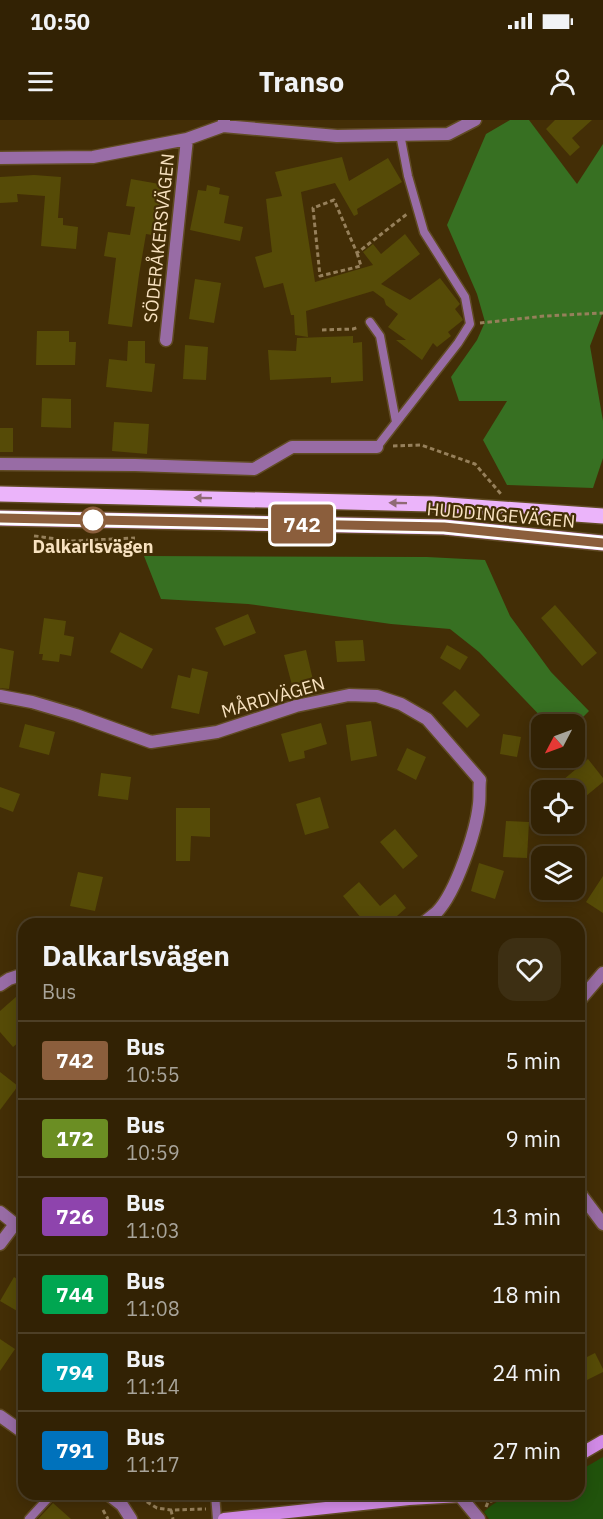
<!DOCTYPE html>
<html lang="en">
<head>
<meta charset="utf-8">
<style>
	body { margin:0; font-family:"IBM Plex Sans",sans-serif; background:#3d2f13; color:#f1f3f6; height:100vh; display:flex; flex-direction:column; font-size:22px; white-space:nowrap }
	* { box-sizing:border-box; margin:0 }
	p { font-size:20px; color:#a8a49a }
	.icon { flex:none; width:33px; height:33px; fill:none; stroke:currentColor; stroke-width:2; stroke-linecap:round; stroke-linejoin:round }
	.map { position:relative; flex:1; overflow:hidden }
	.sheet { position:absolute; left:18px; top:798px; width:567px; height:582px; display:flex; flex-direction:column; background:#322204; border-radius:18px; box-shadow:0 3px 15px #0003,0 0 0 2px #4d3f26 }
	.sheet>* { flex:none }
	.badge { padding:0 12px; border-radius:4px; font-size:21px; line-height:39px }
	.needle { width:39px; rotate:229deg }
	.tools { position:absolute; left:531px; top:594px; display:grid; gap:12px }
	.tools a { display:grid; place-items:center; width:54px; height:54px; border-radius:12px; background:#322204; box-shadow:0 3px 15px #0003,0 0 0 2px #4d3f26; font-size:30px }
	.map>.badge { position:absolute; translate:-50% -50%; box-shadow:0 0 0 3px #fff }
	.round { display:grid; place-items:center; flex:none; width:63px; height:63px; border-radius:18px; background:#3d2f13 }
	.headline { display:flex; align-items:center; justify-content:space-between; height:102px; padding:0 24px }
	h1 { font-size:28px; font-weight:800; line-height:45px }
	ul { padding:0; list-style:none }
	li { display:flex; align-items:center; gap:18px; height:78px; padding:0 24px; border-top:2px solid #4d3f26 }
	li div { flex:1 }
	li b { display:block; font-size:22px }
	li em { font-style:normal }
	li .badge { min-width:66px; font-weight:700; text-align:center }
	.status { display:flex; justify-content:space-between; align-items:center; height:42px; padding:0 30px; background:#322204; direction:ltr }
	.status svg { height:16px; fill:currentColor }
	header { display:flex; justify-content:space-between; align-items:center; height:78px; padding:0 24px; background:#322204; font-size:27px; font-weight:800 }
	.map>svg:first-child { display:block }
	.green { fill:#21530c }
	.forest { fill:#377022 }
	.building { fill:#564b07 }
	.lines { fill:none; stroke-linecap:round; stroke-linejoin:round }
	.lane-casing { stroke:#604b24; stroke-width:11 }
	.street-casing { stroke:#604b24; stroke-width:15 }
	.secondary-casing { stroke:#604b24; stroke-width:15 }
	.primary-casing { stroke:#604b24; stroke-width:18 }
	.path { stroke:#96805b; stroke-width:3; stroke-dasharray:4.5 3; stroke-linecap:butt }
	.lane { stroke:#986ca5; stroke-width:8 }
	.street { stroke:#986ca5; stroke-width:12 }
	.secondary { stroke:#d18ae6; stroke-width:12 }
	.primary { stroke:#ebb4fa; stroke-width:15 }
	.oneway { fill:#8f6a74 }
	.line-casing { stroke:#fff; stroke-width:14 }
	.line { stroke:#8b5e3c; stroke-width:9 }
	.stop-dot { fill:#fff; stroke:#8b5e3c; stroke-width:3 }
	.labels { text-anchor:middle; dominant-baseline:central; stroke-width:4.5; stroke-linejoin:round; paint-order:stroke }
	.street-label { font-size:18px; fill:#f8e2c0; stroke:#432e06 }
	.stop-label { font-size:18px; font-weight:bold; fill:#f8e2c0; stroke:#432e06 }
</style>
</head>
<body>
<div class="status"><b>10:50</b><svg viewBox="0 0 49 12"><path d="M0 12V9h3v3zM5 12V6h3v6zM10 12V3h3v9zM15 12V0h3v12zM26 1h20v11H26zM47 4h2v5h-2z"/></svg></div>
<header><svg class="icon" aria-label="menu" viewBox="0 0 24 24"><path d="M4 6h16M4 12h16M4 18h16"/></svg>Transo<svg class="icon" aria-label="person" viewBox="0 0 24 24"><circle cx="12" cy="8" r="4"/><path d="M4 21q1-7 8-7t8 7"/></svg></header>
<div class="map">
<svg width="603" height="1399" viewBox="0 0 603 1399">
	<rect width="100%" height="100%" fill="#432e06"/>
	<path class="green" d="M603,1337V1399H489L484,1392C507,1367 548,1374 579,1374V1351Z"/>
	<path class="forest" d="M510,0H529L577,64L603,24V192L590,226L603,301V338L593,368L507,365L483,320L507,281H459L451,257L477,220L485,202L477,174L447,105L486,14Z
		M144,436L427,437L485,440L510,496L551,552L589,591L575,605L548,604L479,532L450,509L391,504L248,484L161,479Z"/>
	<path class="building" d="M555,0H592L572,18L580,27L570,36L546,9Z
		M342,37L349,61L388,38L402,62L357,89L358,94L354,96L335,63L301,72L315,162L373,145L363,132L373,124L381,134L405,114L420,134L381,164L410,180L440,158L460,184L455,189L462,198L463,200L448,212L451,216L437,227L433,223L422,240L396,220H406L388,207L398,194L386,185L384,179L373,171L306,191L308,217L295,215L294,195H291L283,163L264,168L255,137L272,132L266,79L282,76L275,52Z
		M34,55L61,57L58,98H63V105L78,107L76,129L41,126L45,76L17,74L18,82L0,83V57Z
		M131,59L165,65L159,100H160L158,116L146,114L139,155L132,207L108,204L116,138L104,136L108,112L130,115L135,87L126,86Z
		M207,65L220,68L219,74L229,76L224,103L243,107L240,121L190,110L198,70L206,71Z
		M195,159L221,163L214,203L189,199Z
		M37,211H69V222H76L75,245H36Z
		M353,216V223L362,222L363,261L331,263V257L270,260L268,230L296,231L297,218Z
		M128,221H145V243L155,244L152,272L106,267L109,239L127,241Z
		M185,225L208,227L206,260L183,259Z
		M42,278L71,279V308L41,307Z
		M114,302L149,304L147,334L112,331Z
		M0,308H13V332H0Z
		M555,485L597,533L582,546L541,498Z
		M248,494L256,513L224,526L215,508Z
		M44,498L66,501L64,515L74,517L71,536L60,534L59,542L42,540L43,534H39Z
		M120,512L153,529L142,549L110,532Z
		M363,520L365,541L337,542L335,521Z
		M447,525L468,537L460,550L440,538Z
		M0,528L14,531L9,569L0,568Z
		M306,530L313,560L292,565L284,535Z
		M192,548L208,552L199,594L171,588L178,555L190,558Z
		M455,570L480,595L467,608L442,583Z
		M371,601L377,636L351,641L346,605Z
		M321,603L327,624L304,631L305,638L289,642L281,614Z
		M25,604L55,612L49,635L19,627Z
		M503,614L521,617L517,637L500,634Z
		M407,628L426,637L416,660L397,650Z
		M588,639L603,658V662L580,681L574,674V670H572L563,660Z
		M101,653L131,657L128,680L98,676Z
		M0,667L20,674L13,692L0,687Z
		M320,677L329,708L305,715L296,684Z
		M176,688H210V717L191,716L190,741H176Z
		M506,701L529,702L527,738L503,737Z
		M395,709L418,736L403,749L380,722Z
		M479,743L504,751L495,779L471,771Z
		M78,752L103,757L95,791L70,786Z
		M603,756V793L586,782Z
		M359,762L380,786L395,774L406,788L388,804H366L343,776Z
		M17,876L24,885V918L13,927L0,912V891Z
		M0,952L18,966L0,990Z
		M14,1157L24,1163V1195L0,1181Z
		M0,1219L15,1229L0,1251Z
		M595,1233L603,1249V1252L579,1264V1241Z
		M53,1383L71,1399H38Z"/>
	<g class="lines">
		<defs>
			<path id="lane" d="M370,202L380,216L396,302
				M377,327L458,223L470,204L465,177L424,112L408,56L400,14
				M215,1374L217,1399
				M29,1399L52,1374"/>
			<path id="street" d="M223,6L337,16L448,14L475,0
				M0,38L93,37L187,19L223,6L224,1
				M166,220L187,19
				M0,344L135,345L254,349L292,327H377
				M0,576L32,582L76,595L151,622L217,612L296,586L349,575L377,576L401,584L427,599L480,660C479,668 480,676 479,684C476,712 456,772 437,792C432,796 427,800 422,804
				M0,865L9,859L24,854
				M579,881L603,853
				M579,1072L603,1104
				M0,1092L15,1104
				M0,1124L15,1104L24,1108
				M0,1296L24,1313
				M108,1374L122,1385L131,1399
				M460,1376L479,1399"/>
			<path id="secondary" d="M579,1335L603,1321
				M224,1399L409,1379L460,1376L467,1374"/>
			<path id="primary" d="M0,374L433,384L603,396
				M0,398L444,407L603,423"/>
		</defs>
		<use href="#lane" class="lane-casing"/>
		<use href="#street" class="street-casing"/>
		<use href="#secondary" class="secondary-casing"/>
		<use href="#primary" class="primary-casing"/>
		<path class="path" d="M357,133L361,146L320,156L313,88L334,80L357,133L407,94
			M480,203L545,196L603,193
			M322,210L353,209L359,207
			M393,326L421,325L475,344L501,374
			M34,416L72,421L135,418
			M89,1374L95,1381
			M134,1374L157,1388L171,1390L206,1389
			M486,1387L488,1382L514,1374
			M103,1390L108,1399
			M171,1390L173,1399"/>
		<use href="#lane" class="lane"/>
		<use href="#street" class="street"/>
		<use href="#secondary" class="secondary"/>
		<use href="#primary" class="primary"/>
	</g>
	<defs><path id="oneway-solid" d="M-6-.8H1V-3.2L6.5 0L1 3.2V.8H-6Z" transform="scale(1.5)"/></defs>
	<g class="oneway">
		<use href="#oneway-solid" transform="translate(203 378) rotate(-179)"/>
		<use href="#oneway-solid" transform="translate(398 383) rotate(-179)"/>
	</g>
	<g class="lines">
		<defs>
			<path id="line" d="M0,398L444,407L603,423"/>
		</defs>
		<use href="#line" class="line-casing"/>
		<use href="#line" class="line"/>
	</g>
	<circle class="stop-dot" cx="93" cy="400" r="12"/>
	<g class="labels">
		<g class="street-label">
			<text transform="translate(159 118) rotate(-84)">SÖDERÅKERSVÄGEN</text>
			<text transform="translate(501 395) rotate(5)">HUDDINGEVÄGEN</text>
			<text transform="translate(273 577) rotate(-16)">MÅRDVÄGEN</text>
		</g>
		<g class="stop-label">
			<text x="93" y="426">Dalkarlsvägen</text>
		</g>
	</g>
</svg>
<div class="tools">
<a><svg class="needle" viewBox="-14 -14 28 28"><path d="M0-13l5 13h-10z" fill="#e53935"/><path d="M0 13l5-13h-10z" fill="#a8a49a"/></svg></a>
<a><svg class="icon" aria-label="locate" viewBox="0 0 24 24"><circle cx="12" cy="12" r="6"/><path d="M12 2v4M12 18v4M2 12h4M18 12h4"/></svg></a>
<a><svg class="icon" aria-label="layers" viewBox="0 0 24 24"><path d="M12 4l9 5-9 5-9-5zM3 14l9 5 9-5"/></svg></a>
</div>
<b class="badge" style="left:302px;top:404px;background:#8b5e3c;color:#fff">742</b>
<section class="sheet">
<div class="headline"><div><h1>Dalkarlsvägen</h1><p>Bus</p></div><a class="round"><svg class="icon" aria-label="heart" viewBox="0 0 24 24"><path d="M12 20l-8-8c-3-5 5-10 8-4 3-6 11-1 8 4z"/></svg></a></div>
<ul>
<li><span class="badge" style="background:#8b5e3c;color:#fff">742</span><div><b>Bus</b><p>10:55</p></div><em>5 min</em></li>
<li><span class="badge" style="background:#6b8e23;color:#fff">172</span><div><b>Bus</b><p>10:59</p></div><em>9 min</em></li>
<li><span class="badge" style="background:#8e44ad;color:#fff">726</span><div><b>Bus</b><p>11:03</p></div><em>13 min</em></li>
<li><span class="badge" style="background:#00a651;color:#fff">744</span><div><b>Bus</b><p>11:08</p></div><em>18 min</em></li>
<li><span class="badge" style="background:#00a3b4;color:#fff">794</span><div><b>Bus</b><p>11:14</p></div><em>24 min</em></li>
<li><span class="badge" style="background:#0072bc;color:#fff">791</span><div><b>Bus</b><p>11:17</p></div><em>27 min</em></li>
</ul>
</section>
</div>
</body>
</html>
